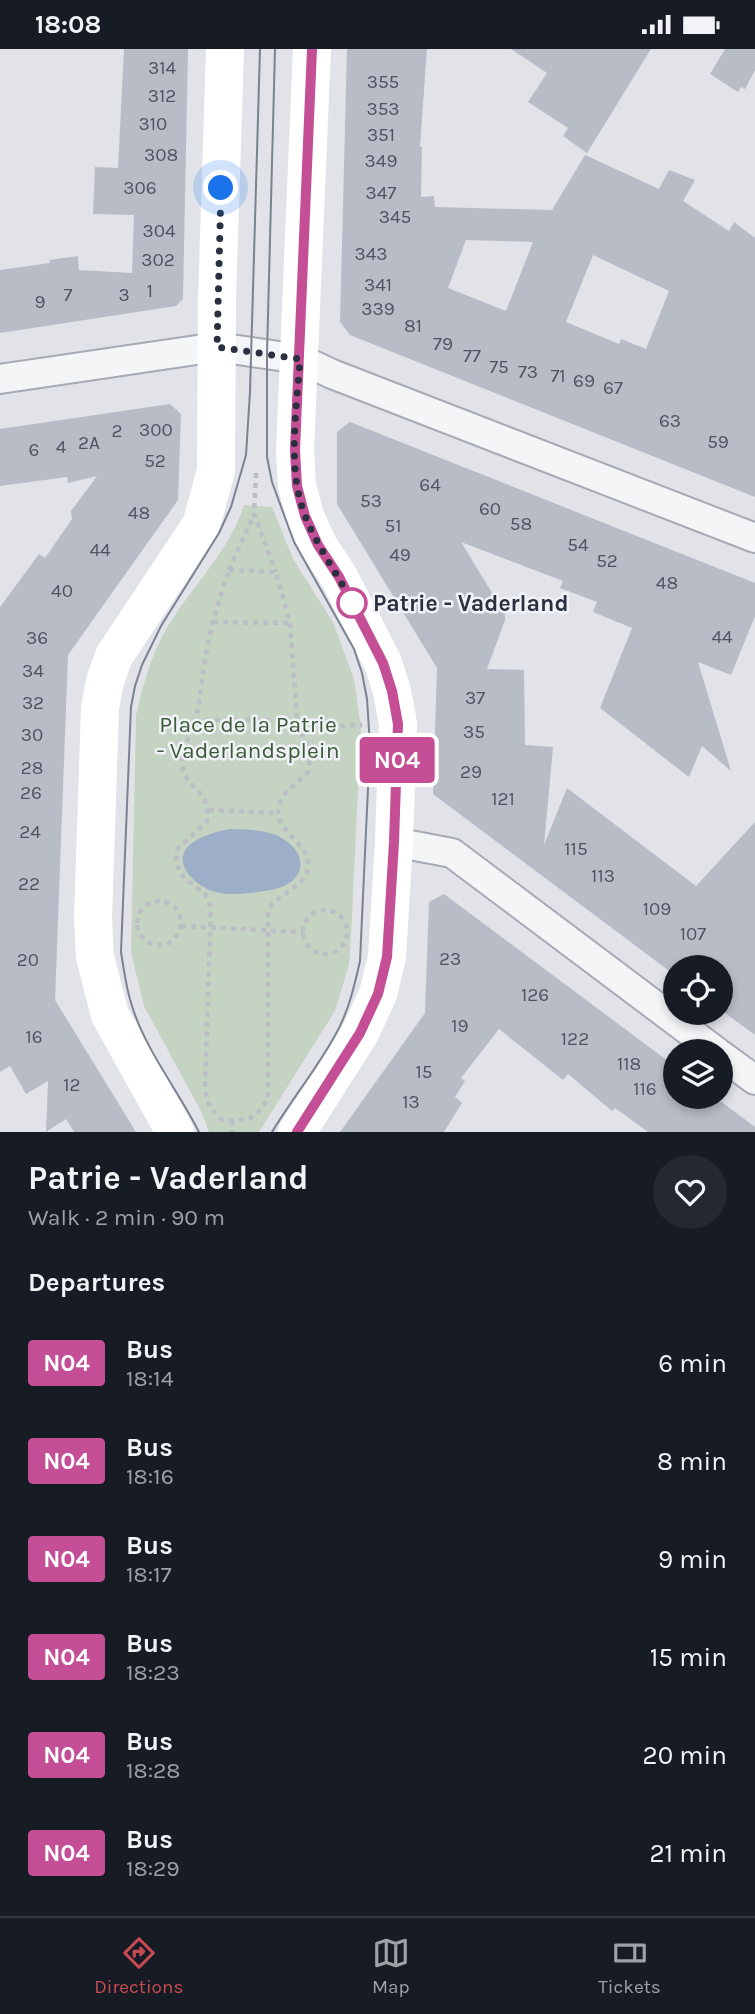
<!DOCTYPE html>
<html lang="en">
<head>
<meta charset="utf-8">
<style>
	body { margin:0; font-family:Karla,sans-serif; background:#242831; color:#f1f3f6; height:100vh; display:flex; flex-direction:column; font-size:26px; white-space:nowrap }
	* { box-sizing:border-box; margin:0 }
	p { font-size:23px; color:#9ea1a6 }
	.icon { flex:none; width:38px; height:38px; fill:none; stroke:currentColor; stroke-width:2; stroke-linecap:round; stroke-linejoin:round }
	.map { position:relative; height:1083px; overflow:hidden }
	.drawer { display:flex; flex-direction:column; background:#171b24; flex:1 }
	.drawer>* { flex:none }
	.badge { padding:0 14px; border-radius:5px; font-size:24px; line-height:46px }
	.fabs { position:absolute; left:663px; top:906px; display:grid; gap:14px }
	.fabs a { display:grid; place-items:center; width:70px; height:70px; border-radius:50%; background:#171b24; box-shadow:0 4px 10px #0003; font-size:35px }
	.you { position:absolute; width:35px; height:35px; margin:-18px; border:5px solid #fff; border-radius:50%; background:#1a73e8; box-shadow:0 0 0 10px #1a73e833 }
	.map>.badge { position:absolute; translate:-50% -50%; box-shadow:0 0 0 4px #fff }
	h2 { padding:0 28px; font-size:26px; line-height:63px }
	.round { display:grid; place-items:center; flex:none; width:74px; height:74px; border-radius:37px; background:#242831 }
	.head { display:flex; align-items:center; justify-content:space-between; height:119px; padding:0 28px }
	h1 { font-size:33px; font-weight:700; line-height:52px }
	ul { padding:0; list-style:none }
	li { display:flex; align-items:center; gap:21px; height:98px; padding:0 28px }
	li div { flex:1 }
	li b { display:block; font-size:26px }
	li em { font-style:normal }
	li .badge { min-width:77px; font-weight:700; text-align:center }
	.status { display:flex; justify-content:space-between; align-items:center; height:49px; padding:0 35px; background:#171b24; direction:ltr }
	.status svg { height:19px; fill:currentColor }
	.tab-bar { display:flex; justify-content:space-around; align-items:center; height:98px; border-top:2px solid #363941; background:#171b24; font-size:19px; color:#9ea1a6 }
	.tab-bar a { display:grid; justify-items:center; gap:4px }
	.tab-bar .active { color:#c94b53 }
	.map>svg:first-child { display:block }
	.green { fill:#c5d3c2 }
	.water { fill:#9daec8 }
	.building { fill:#b8bcc6; fill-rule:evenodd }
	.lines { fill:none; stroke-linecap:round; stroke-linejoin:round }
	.street-casing { stroke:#a6aab3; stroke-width:32 }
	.path { stroke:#bbbec4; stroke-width:4.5; stroke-dasharray:5 5; stroke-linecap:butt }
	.street { stroke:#f3f5f7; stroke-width:28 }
	.secondary { stroke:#fff; stroke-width:38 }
	.tram { stroke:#7b8292; stroke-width:2 }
	.line-casing { stroke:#fff; stroke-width:16 }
	.line { stroke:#c44f97; stroke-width:10 }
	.walk { stroke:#2a3040; stroke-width:7; stroke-dasharray:0 12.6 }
	.stop-dot { fill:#fff; stroke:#c44f97; stroke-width:3.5 }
	.labels { text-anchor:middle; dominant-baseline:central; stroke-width:5; stroke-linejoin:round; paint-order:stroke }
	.number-label { font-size:19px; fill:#4e5362 }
	.stop-label { font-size:23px; font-weight:bold; fill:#2a3040; stroke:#f0f2f7; text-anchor:start }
	.park-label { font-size:23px; fill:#3b5b38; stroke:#f0f2f7 }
</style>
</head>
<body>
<div class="status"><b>18:08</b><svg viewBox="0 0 49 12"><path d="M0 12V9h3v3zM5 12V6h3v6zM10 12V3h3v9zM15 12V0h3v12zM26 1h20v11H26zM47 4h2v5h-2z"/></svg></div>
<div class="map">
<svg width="755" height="1083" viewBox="0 0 755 1083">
	<rect width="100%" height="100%" fill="#e1e3e9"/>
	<path class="green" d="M244,456L272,458L293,510L333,573L354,630L361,678L351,886L349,916L335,962L259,1083H209L202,1064L144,957L131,903L136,667C144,631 154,596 175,566C200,529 230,499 244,456Z"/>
	<path class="water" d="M231,780C248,781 263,780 278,787C311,804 307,834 271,841C252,844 231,848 212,842C202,838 193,832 187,823C169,795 211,783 231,780Z"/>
	<path class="building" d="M124,0H188L183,250L176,257L0,284V221L50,214L49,211L78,207L79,221L132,224L134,166L93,165L95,118L118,119Z
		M347,0H427L420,98H422L421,148L434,147L435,158L552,161L585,106L659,140L669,121L695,131L683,152L729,182L734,173L755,189V448L350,286L340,273ZM466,191L533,193L506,262L448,239ZM593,206L669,242L646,300L621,290L619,295L566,273Z
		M511,0H651L587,104L563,87L568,79L528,53L547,24Z
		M725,0H755V21L745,40L741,38L738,43L710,25Z
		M170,355L181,365L178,451L68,606L55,951L136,1083H74L66,1070L46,1083L48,1032L26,1045L10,1017L0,1023V558L39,505L45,509L72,470L71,462L97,427L68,434L67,428L0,437V380Z
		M350,373L755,534V567L731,626L698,613L731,722L702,697L689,728L600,659L632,579L593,563L597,553L560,539L563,532L461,493L505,565V571L487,620L524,621L525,696L553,698L544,796L567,739L696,837L755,773V986L721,961V919H676V927L433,745L437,619L337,455V383Z
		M444,845L676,1018V1048H715L755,1078V1083H648L615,1059L612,1062L568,1025L563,1031L499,980L461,1029L465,1032L455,1048L462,1054L444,1083H340L425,964L429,853Z"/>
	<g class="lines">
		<defs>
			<path id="street" d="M0,330L217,298L300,310L332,325L755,489
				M394,793L452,804L717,1003
				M721,1006L755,1031"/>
		</defs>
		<use href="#street" class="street-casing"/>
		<path class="path" d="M256,424L254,465L276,523
			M229,521L276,523L290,574L297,671L307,696L310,709L308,723C301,731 291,737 285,745C259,779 314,791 308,820C304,839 279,843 268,861V1049C256,1072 247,1071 222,1071C210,1060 206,1052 205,1036L211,859L205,845L180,825L176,811L178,799L207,773C211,739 186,742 182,716C180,700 192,685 196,670C201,647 202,623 207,600C212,573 220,547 229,521Z
			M229,521L254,465
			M213,573L290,574
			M195,671H297
			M300,679L362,676
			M209,761L278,764
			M137 874a22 22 0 1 1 44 0a22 22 0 1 1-44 0Z
			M303 883a22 22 0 1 1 44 0a22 22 0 1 1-44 0Z
			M181,877L303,883
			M232,1071V1083"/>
		<use href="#street" class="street"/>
		<path class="secondary" d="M175,1083L110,966L95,908L93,870L100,659L105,632L114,607L201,476L216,422L217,251L225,0
			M297,1083L360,984L378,945L387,908L394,793L398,675L392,642L383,614L339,528L318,496L305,467L297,437L295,401L312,0"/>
		<path class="tram" d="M199,1083C178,1041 146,1002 132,957C126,939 124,921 121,903L131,658L135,637L142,616L161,577L219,484L231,458L246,406L250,343L260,0
			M272,1083C293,1048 321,1015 339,979C350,957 355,934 360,912L370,696L367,650L362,624L354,600L294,493L272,433L267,408V305L275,0"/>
	</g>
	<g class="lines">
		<defs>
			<path id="line" d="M297,1083L360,984L378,945L387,908L394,793L398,675L392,642L383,614L339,528L318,496L305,467L297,437L295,401L312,0"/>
		</defs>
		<use href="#line" class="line-casing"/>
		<use href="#line" class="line"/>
		<path class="walk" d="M221,139L217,298L300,310C297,361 286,420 306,469C318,499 338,525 352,554"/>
	</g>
	<circle class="stop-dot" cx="352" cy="554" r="14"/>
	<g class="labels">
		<g class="number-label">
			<text x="162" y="19">314</text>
			<text x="383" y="33">355</text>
			<text x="162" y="47">312</text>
			<text x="383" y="60">353</text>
			<text x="153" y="75">310</text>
			<text x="381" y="86">351</text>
			<text x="161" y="106">308</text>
			<text x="381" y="112">349</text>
			<text x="140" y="139">306</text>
			<text x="381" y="144">347</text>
			<text x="395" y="168">345</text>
			<text x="159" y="182">304</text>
			<text x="371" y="205">343</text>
			<text x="158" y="211">302</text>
			<text x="378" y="236">341</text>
			<text x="150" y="242">1</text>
			<text x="68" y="246">7</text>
			<text x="124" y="246">3</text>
			<text x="40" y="253">9</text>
			<text x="378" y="260">339</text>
			<text x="413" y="277">81</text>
			<text x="443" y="295">79</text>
			<text x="472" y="307">77</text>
			<text x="499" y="318">75</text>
			<text x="528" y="323">73</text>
			<text x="558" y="327">71</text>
			<text x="584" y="332">69</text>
			<text x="613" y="339">67</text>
			<text x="670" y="372">63</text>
			<text x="156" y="381">300</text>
			<text x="117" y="382">2</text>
			<text x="718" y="393">59</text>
			<text x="89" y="394">2A</text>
			<text x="61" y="398">4</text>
			<text x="34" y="401">6</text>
			<text x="155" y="412">52</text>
			<text x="430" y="436">64</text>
			<text x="371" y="452">53</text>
			<text x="490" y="460">60</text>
			<text x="139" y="464">48</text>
			<text x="521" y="475">58</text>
			<text x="393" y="477">51</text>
			<text x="578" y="496">54</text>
			<text x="100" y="501">44</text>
			<text x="400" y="506">49</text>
			<text x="607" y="512">52</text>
			<text x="667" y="534">48</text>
			<text x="62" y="542">40</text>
			<text x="722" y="588">44</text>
			<text x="37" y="589">36</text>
			<text x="33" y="622">34</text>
			<text x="475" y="649">37</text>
			<text x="33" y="654">32</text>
			<text x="474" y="683">35</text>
			<text x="32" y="686">30</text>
			<text x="32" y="719">28</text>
			<text x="471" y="723">29</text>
			<text x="31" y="744">26</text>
			<text x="503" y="750">121</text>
			<text x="30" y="783">24</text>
			<text x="576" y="800">115</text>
			<text x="603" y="827">113</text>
			<text x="29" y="835">22</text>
			<text x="657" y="860">109</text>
			<text x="693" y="885">107</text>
			<text x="450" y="910">23</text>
			<text x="28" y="911">20</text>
			<text x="535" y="946">126</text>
			<text x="460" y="977">19</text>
			<text x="34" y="988">16</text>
			<text x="575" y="990">122</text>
			<text x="629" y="1015">118</text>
			<text x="424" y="1023">15</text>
			<text x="72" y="1036">12</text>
			<text x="645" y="1040">116</text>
			<text x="411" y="1053">13</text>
		</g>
		<g class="stop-label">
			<text x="373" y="554">Patrie - Vaderland</text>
		</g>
		<g class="park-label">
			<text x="248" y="675">Place de la Patrie<tspan x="248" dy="26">- Vaderlandsplein</tspan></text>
		</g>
	</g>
</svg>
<div class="fabs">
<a><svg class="icon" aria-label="locate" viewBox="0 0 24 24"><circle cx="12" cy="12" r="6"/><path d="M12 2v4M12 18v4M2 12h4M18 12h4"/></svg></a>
<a><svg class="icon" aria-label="layers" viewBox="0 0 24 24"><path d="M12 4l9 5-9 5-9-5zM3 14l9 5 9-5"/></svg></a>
</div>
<div class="you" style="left:221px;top:139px"></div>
<b class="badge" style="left:397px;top:711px;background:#c44f97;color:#fff">N04</b>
</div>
<section class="drawer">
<div class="head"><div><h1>Patrie - Vaderland</h1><p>Walk · 2 min · 90 m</p></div><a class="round"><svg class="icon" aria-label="heart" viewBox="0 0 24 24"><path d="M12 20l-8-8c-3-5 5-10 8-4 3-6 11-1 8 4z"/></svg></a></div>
<h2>Departures</h2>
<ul>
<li><span class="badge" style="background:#c44f97;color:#fff">N04</span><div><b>Bus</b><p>18:14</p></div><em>6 min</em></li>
<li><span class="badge" style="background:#c44f97;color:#fff">N04</span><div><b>Bus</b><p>18:16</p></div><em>8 min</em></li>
<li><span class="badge" style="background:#c44f97;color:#fff">N04</span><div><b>Bus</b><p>18:17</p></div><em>9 min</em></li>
<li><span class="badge" style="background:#c44f97;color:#fff">N04</span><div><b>Bus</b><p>18:23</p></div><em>15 min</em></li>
<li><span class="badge" style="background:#c44f97;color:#fff">N04</span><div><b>Bus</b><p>18:28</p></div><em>20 min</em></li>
<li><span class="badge" style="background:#c44f97;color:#fff">N04</span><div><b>Bus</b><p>18:29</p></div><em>21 min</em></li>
</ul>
</section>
<nav class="tab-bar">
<a class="active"><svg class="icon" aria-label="directions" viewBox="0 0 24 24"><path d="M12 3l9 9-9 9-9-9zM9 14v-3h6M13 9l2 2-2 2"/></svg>Directions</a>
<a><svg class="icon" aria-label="map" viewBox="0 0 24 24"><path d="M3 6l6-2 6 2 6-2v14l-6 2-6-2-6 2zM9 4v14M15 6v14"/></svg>Map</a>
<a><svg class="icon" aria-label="tickets" viewBox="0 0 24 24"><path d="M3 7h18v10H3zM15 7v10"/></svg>Tickets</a>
</nav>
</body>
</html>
